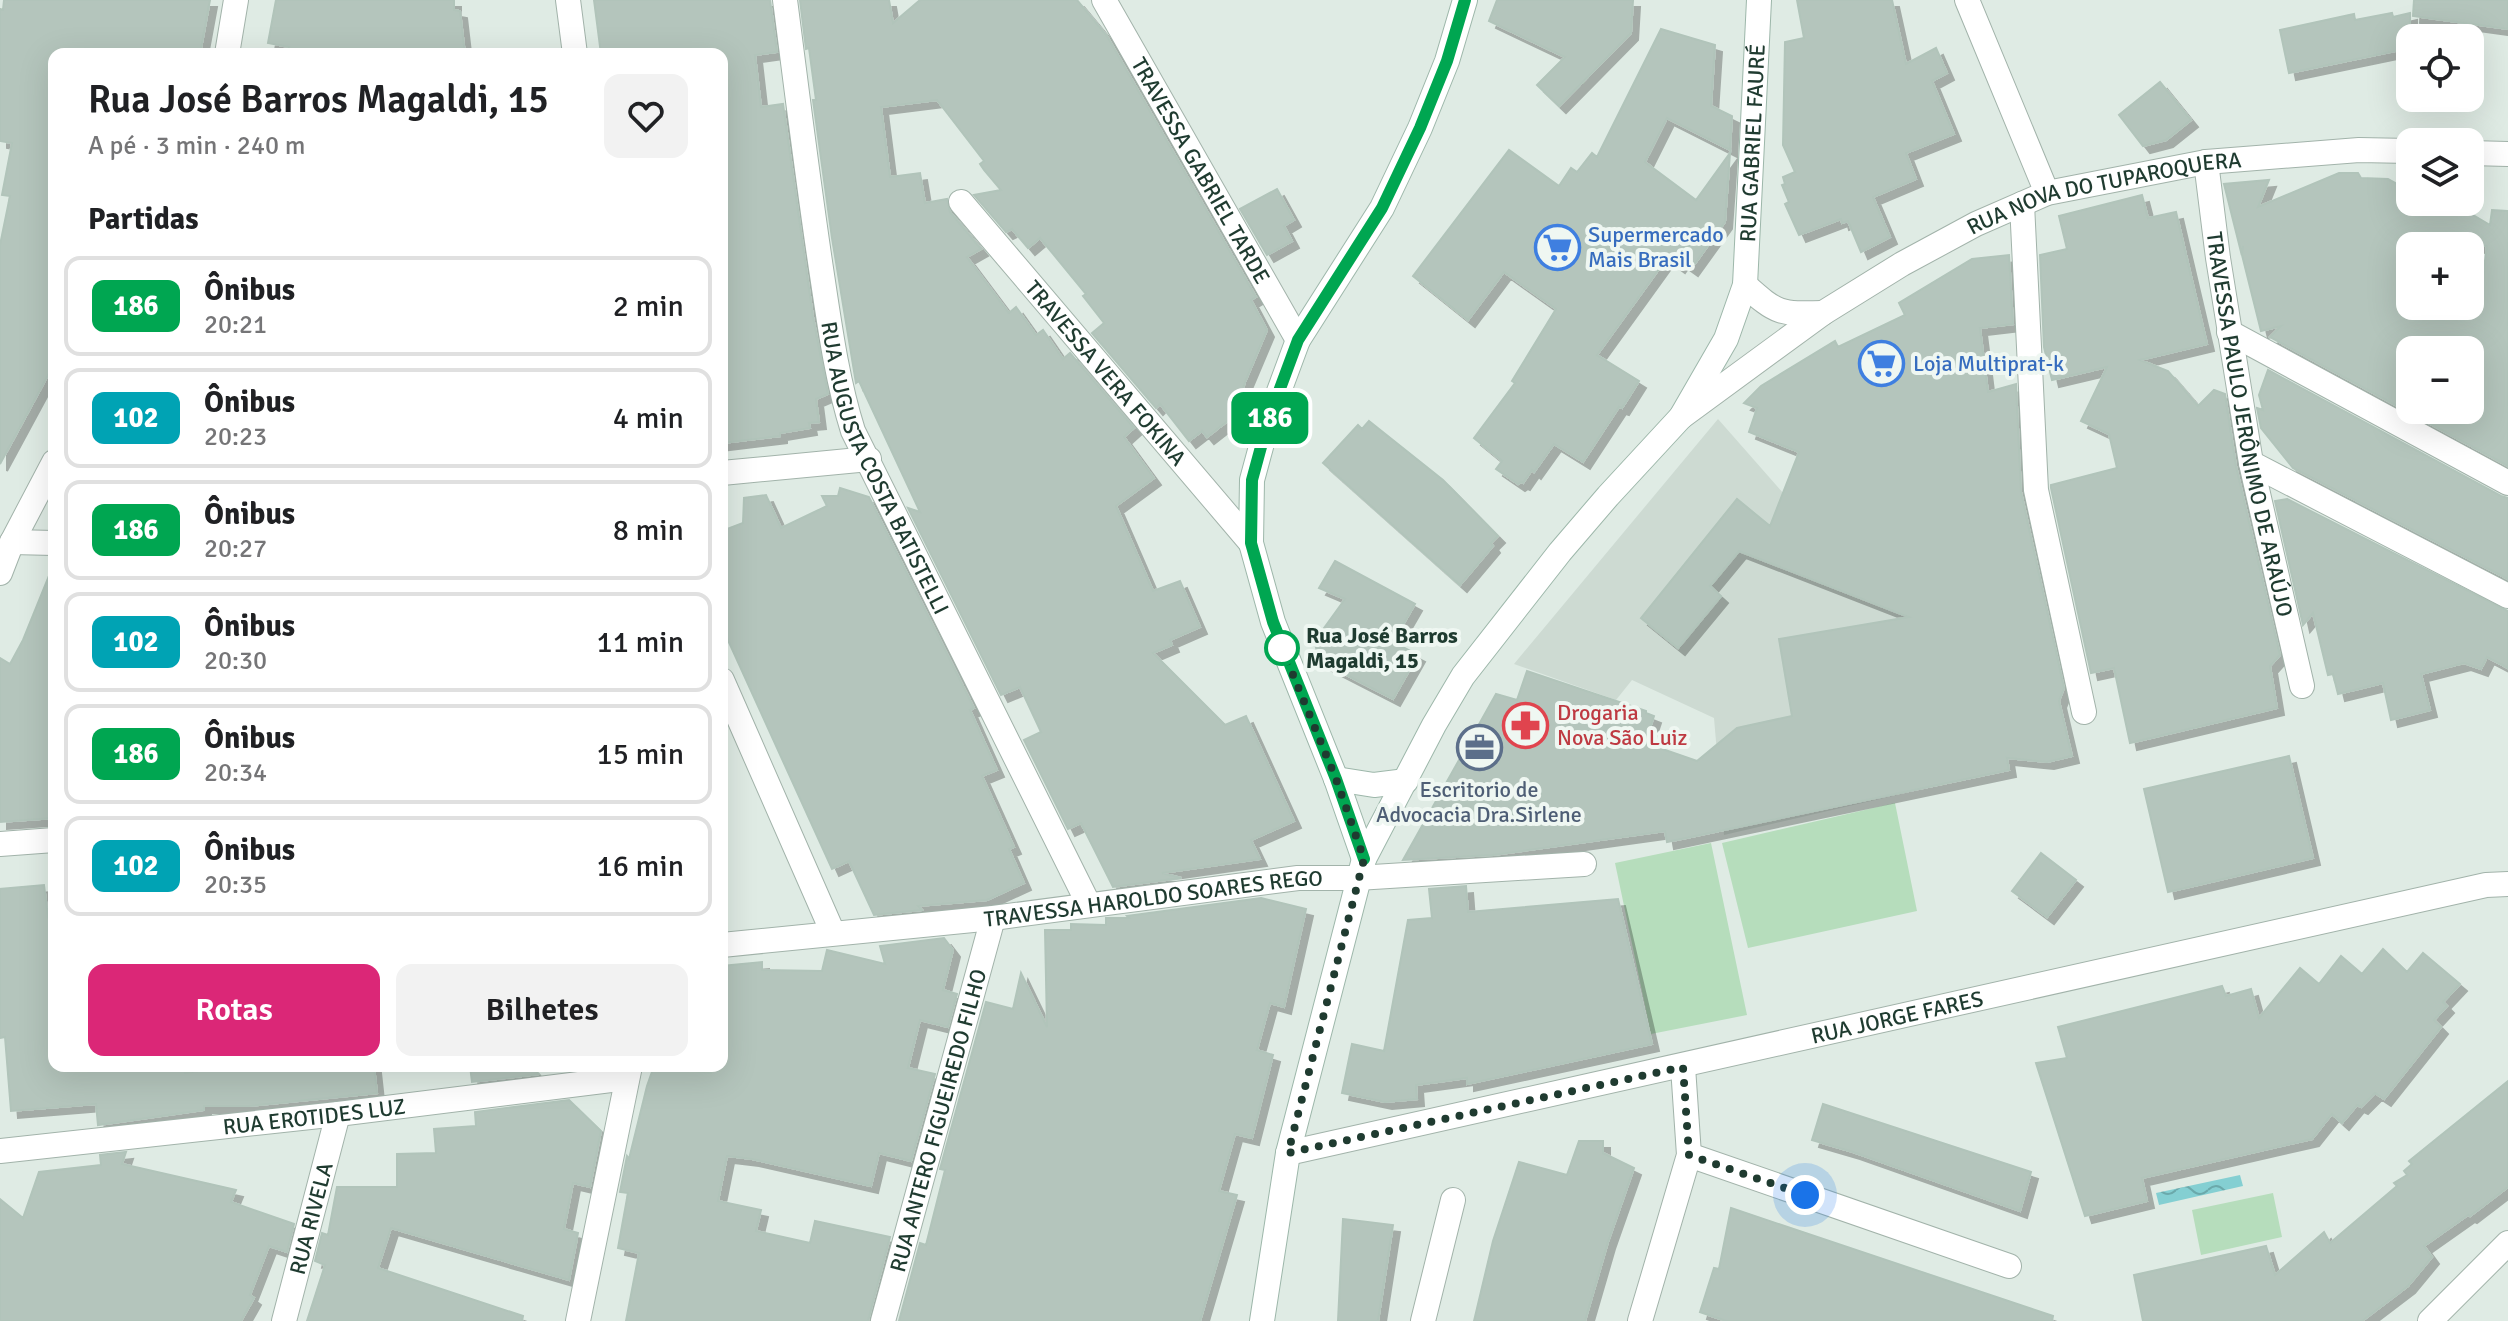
<!DOCTYPE html>
<html lang="pt">
<head>
<meta charset="utf-8">
<style>
	body { margin:0; font-family:Signika,sans-serif; background:#f2f2f2; color:#202124; height:100vh; display:flex; flex-direction:column; font-size:30px; white-space:nowrap }
	* { box-sizing:border-box; margin:0 }
	p { font-size:26px; color:#757577 }
	.icon { flex:none; width:44px; height:44px; fill:none; stroke:currentColor; stroke-width:2; stroke-linecap:round; stroke-linejoin:round }
	.map { position:relative; flex:1; overflow:hidden }
	.details { position:absolute; left:48px; top:48px; width:680px; height:1024px; display:flex; flex-direction:column; background:#fff; border-radius:16px; box-shadow:0 8px 32px #0002 }
	.details>* { flex:none }
	.badge { padding:0 16px; border-radius:12px; font-size:28px; line-height:52px }
	.buttons { position:absolute; left:2396px; top:24px; display:grid; gap:16px }
	.buttons a { display:grid; place-items:center; width:88px; height:88px; border-radius:16px; background:#fff; box-shadow:0 8px 32px #0002; font-size:40px }
	.you { position:absolute; width:40px; height:40px; margin:-20px; border:6px solid #fff; border-radius:50%; background:#1a73e8; box-shadow:0 0 0 12px #1a73e833 }
	.map>.badge { position:absolute; translate:-50% -50%; box-shadow:0 0 0 4px #fff }
	h2 { padding:0 40px; font-size:30px; line-height:72px }
	.round { display:grid; place-items:center; flex:none; width:84px; height:84px; border-radius:16px; background:#f2f2f2 }
	.overview { display:flex; align-items:center; justify-content:space-between; height:136px; padding:0 40px }
	h1 { font-size:38px; font-weight:600; line-height:60px }
	.primary-button { display:flex; gap:16px; margin-top:auto; padding:16px 40px }
	.primary-button a { flex:1; height:92px; border-radius:16px; background:#db2777; color:#fff; font-size:32px; font-weight:600; line-height:92px; text-align:center }
	.primary-button a+a { background:#f2f2f2; color:#202124 }
	ul { padding:0; list-style:none }
	li { display:flex; align-items:center; gap:24px; height:100px; margin:0 16px 12px; padding:0 24px; border:4px solid #e0e0e0; border-radius:16px }
	li div { flex:1 }
	li b { display:block; font-size:30px }
	li em { font-style:normal }
	li .badge { min-width:88px; font-weight:700; text-align:center }
	.map>svg:first-child { display:block }
	.built { fill:#cddad2 }
	.green { fill:#b6ddbc }
	.water { fill:url(#water-waves) }
	.building { fill:#b4c5bc; stroke:#b1c4ba; stroke-width:2; fill-rule:evenodd; filter:url(#shadow) }
	.lines { fill:none; stroke-linecap:round; stroke-linejoin:round }
	.minor-casing { stroke:#a2b3aa; stroke-width:26 }
	.tertiary-casing { stroke:#a2b3aa; stroke-width:26 }
	.secondary-casing { stroke:#9db7aa; stroke-width:26 }
	.minor { stroke:#fff; stroke-width:24 }
	.tertiary { stroke:#fff; stroke-width:24 }
	.secondary { stroke:#fff; stroke-width:24 }
	.line-casing { stroke:#fff; stroke-width:18 }
	.line { stroke:#00a651; stroke-width:12 }
	.walk { stroke:#1f3b30; stroke-width:8; stroke-dasharray:0 14.4 }
	.stop-dot { fill:#fff; stroke:#00a651; stroke-width:4 }
	.labels { text-anchor:middle; dominant-baseline:central; stroke-width:8; stroke-linejoin:round; paint-order:stroke }
	.street-label { font-size:22px; fill:#1f3b30; stroke:#eff7f2 }
	.shop-label { font-size:22px; fill:#366cbe; stroke:#eff7f2; text-anchor:start }
	.stop-label { font-size:22px; font-weight:bold; fill:#1f3b30; stroke:#eff7f2; text-anchor:start }
	.health-label { font-size:22px; fill:#be3a42; stroke:#eff7f2; text-anchor:start }
	.service-label { font-size:22px; fill:#4e5e75; stroke:#eff7f2 }
</style>
</head>
<body>
<div class="map">
<svg width="2508" height="1321" viewBox="0 0 2508 1321">
	<defs>
		<pattern id="water-waves" width="16" height="10" patternUnits="userSpaceOnUse" patternTransform="scale(2)"><rect width="16" height="10" fill="#84cfd2"/><path d="M0 5q4-4 8 0t8 0" fill="none" stroke="#6ba9ab"/></pattern>
		<filter id="shadow"><feDropShadow dx="7" dy="7" stdDeviation="0" flood-color="#0004"/></filter>
	</defs>
	<rect width="100%" height="100%" fill="#dfebe4"/>
	<path class="built" d="M1718,419L1783,493L1919,544L1979,776L1724,835L1714,718L1632,680L1616,700L1514,664Z"/>
	<path class="green" d="M1895,803L1917,911L1748,948L1722,843Z
		M1711,843L1747,1015L1651,1034L1615,863Z
		M2273,1193L2282,1237L2201,1255L2192,1210Z"/>
	<path class="water" d="M2240,1175L2243,1186L2159,1205L2156,1193Z"/>
	<path class="building" d="M4,0H210L200,54H54V364L0,464V245L10,196L2,195L12,143L0,141V9L3,10Z
		M276,0H454V10L460,11L465,54H288L289,47L268,43Z
		M594,0H770L777,52L755,55L761,107L783,104L813,317L828,394L816,399L819,422L809,423L810,428L780,433V436L722,443V54H601Z
		M800,0H889L893,23L920,0H1077L1107,36L1256,297L1251,300L1267,330L1245,382L1234,420H1229L1207,437L1202,431L1189,441L1160,404L1156,408L1092,333L1104,323L1083,296L1086,294L1040,238L1028,248L1012,229L1006,232L974,195L1001,190L984,170L980,164L984,161L937,100L881,107L890,177L920,173L925,203L947,199L950,212L981,249L967,257L1009,313L1016,307L1036,335L1043,330L1063,359L1070,353L1134,428L1124,437L1154,478L1116,506L1153,591L1180,581L1200,627L1170,640L1172,645L1153,653L1225,725L1246,716L1294,821L1251,840L1260,859L1162,873L1181,878L1113,887L1081,823L1068,829L1024,740L1041,732L1020,687L1001,695L908,508L920,512L859,381L856,383L832,238L813,100H816L809,48L806,49Z
		M1497,0H1633L1631,33L1559,106L1537,85L1565,57L1489,21Z
		M1797,0H1892L1906,64L1936,48L1947,73L1932,81L1954,134L1906,153L1916,179L1873,197L1890,237L1861,252L1848,221L1842,223L1841,219L1799,235L1785,204L1789,202L1782,185L1785,184L1783,177L1795,172L1783,145L1785,42L1804,38Z
		M2414,0H2508V29L2413,16Z
		M2392,13L2393,17L2410,13V48L2289,73L2280,30L2354,14L2355,20Z
		M1661,29L1715,45L1711,106L1732,116L1730,150L1667,118L1645,162L1696,200L1730,153L1725,222L1691,269L1681,262L1678,266L1667,258L1597,355L1639,381L1622,408L1619,407L1583,462L1554,444L1534,472L1532,470L1523,483L1521,482L1518,484L1496,469L1502,461L1474,438L1515,383L1512,381L1556,309L1504,272L1468,320L1413,276L1509,150L1559,186L1571,168L1577,172L1592,153L1597,157Z
		M2160,82L2191,120L2166,140L2143,146L2119,115Z
		M2339,173H2358L2361,178L2388,179L2410,191V202H2451L2490,225L2492,210L2508,211V466L2270,337L2281,326L2261,331L2242,255L2243,246L2241,252L2224,184L2269,180L2258,207ZM2410,246H2487L2479,306H2410ZM2410,350H2470V410H2410Z
		M1277,189L1294,220L1284,226L1292,241L1267,255L1240,209Z
		M2142,195L2148,218L2176,212L2207,344L2140,360L2168,371L2198,406L2214,390L2225,394L2236,466L2280,655L2270,666L2277,708L2130,743L2114,668L2091,673L2051,488V485L2117,468L2109,434L2081,421L2107,367L2052,380L2044,347L2040,255L2067,249L2059,216Z
		M2009,255L2013,324L1980,328L1988,392L2016,384L2021,492L2064,688L2059,701L2072,756L2047,762L2007,758L2009,770L1667,842L1665,831L1493,855L1403,860L1496,694L1517,700L1527,671L1646,711V713L1654,716L1645,743L1697,761L1737,728L1792,716L1779,639L1909,617L1739,551L1710,586L1721,596L1678,648L1641,618L1737,499L1770,526L1799,452L1749,432L1757,408L1744,403L1761,386L1835,341L1838,347L1905,315L1899,303L1972,259Z
		M2268,370L2501,496L2508,498V579L2293,468L2261,428L2257,408L2263,410L2259,395Z
		M1369,421L1443,480L1498,536L1491,543L1493,546L1460,585L1323,463L1358,425L1362,429Z
		M840,488L869,497L974,708L970,710L997,770L982,776L1014,847L1009,849L1024,883L987,900L918,906L922,910L874,915L849,861L832,869L722,627V531L743,523L744,498L766,495L781,528L827,506L822,496H838Z
		M2287,499L2508,611V668L2487,657L2481,669L2464,663L2421,674L2430,710L2391,720L2383,683L2338,694L2333,674L2328,675L2313,613L2303,625L2275,501Z
		M1335,561L1415,604L1393,642L1418,655L1393,699L1321,662L1314,642L1345,599L1319,588Z
		M53,566L54,818L0,822V658L10,664L23,640Z
		M2289,756L2313,858L2168,892L2144,789Z
		M2041,853L2076,880L2047,917L2012,891Z
		M44,885L48,917L54,916V1066H184L185,1073L237,1066H374L377,1093L249,1106H204V1110L98,1125L96,1104L11,1111L5,1037L0,1038V889Z
		M1466,886L1468,912L1618,899L1652,1044L1467,1084V1078L1416,1085L1417,1099L1385,1102L1342,1093L1352,1044L1384,1051L1408,920L1432,918L1429,889Z
		M1261,898L1306,909L1284,1007L1270,1003L1257,1050L1273,1055L1252,1138L1235,1134L1219,1191L1237,1195L1200,1321H899L920,1243L926,1245L945,1170L940,1169L986,1002L1013,1009L1021,973L1047,1027L1045,930H1071V924L1106,925V918H1129L1127,916Z
		M944,938L953,950L943,990L957,994L948,1027L920,1020L908,1068L935,1074L911,1161L879,1153L871,1186L752,1159L727,1156L718,1201L761,1210L756,1231L810,1243L815,1221L890,1237L868,1321H626L639,1253L618,1248L628,1193L620,1192L627,1156L629,1159L647,1086L654,1066L711,1073L712,1066H722V966L762,962V970L822,971L827,950L885,964L880,946Z
		M2383,949L2407,972L2423,953L2460,984L2443,1002L2447,1006L2434,1020L2441,1027L2384,1099L2375,1093L2361,1107L2357,1105L2342,1123L2332,1114L2312,1139L2142,1178L2147,1201L2085,1216L2036,1063L2067,1058L2058,1027L2222,986L2226,996L2251,989L2259,1018L2300,968L2319,984L2341,956L2362,974Z
		M470,1066H530L539,1074L472,1082Z
		M2508,1081V1187L2470,1216L2468,1215L2424,1246L2432,1257L2408,1286L2362,1321H2143L2134,1275L2266,1246L2275,1275L2324,1232L2330,1243L2397,1186L2394,1183L2407,1175L2404,1171L2412,1164L2409,1161Z
		M569,1100L601,1131L590,1187L573,1183L564,1229L578,1233L569,1280L391,1228L378,1268L523,1316L522,1321H307L325,1265L315,1261L322,1233L328,1235L337,1187H397V1154L436,1153L434,1129L476,1126L475,1112Z
		M1823,1104L2031,1172L2020,1211L1853,1152L1812,1140Z
		M1579,1141H1603V1153L1634,1168L1608,1242L1585,1321H1474L1493,1241L1519,1162L1567,1175Z
		M126,1152L122,1164L236,1190L231,1202L294,1224L287,1252L269,1246L250,1295L254,1298L241,1321H0V1199L23,1218L39,1172L101,1165L100,1155Z
		M1731,1208L2053,1316L2052,1321H1726L1700,1312L1714,1268L1719,1269Z
		M1343,1219L1393,1225L1378,1321H1338Z"/>
	<g class="lines">
		<defs>
			<g id="minor">
				<path d="M568,0L575,54"/>
				<path id="s1" d="M785,0C797,92 808,183 822,275C830,328 837,380 853,431L1089,905"/>
				<path id="s2" d="M1104,0L1298,340"/>
				<path d="M1967,0L2047,193"/>
				<path d="M227,54L236,0"/>
				<path id="s3" d="M2206,162L2218,258L2251,463L2302,686"/>
				<path id="s4" d="M961,202L1251,543"/>
				<path d="M2022,204L2036,490L2084,712"/>
				<path d="M2229,332L2508,483"/>
				<path d="M2251,463L2508,596"/>
				<path d="M722,473L869,459"/>
				<path d="M12,542L54,543"/>
				<path d="M0,573L12,542L54,462"/>
				<path d="M722,680L833,933"/>
				<path d="M0,844L54,840"/>
				<path id="s5" d="M722,945L993,918L1298,878H1357L1584,864"/>
				<path id="s6" d="M0,1151L338,1114L627,1078"/>
				<path id="s7" d="M1288,1153L2486,885L2508,884"/>
				<path d="M1689,1155L2009,1266"/>
				<path id="s8" d="M284,1321L338,1114"/>
				<path d="M578,1321L630,1066"/>
				<path id="s9" d="M883,1321L993,918"/>
				<path d="M1423,1321L1453,1200"/>
				<path d="M1640,1321L1689,1155L1683,1067"/>
				<path d="M2430,1321L2508,1243"/>
			</g>
			<g id="tertiary">
				<path d="M2470,153L2508,154"/>
				<path d="M1745,285C1777,314 1780,314 1823,313"/>
				<path id="s10" d="M1681,417L1823,313L1902,264L1976,224L2047,193L2206,162L2359,150L2410,151"/>
			</g>
			<g id="secondary">
				<path d="M1336,779L1374,785L1406,781"/>
				<path d="M1364,859L1336,779L1273,622L1251,543L1252,480L1268,421L1298,340L1382,208L1420,128L1447,61L1465,0"/>
				<path id="s11" d="M1262,1321L1288,1153L1364,859L1434,725L1463,676L1560,552L1608,496L1681,417L1726,339L1745,285L1759,0"/>
			</g>
		</defs>
		<use href="#minor" class="minor-casing"/>
		<use href="#tertiary" class="tertiary-casing"/>
		<use href="#secondary" class="secondary-casing"/>
		<use href="#minor" class="minor"/>
		<use href="#tertiary" class="tertiary"/>
		<use href="#secondary" class="secondary"/>
	</g>
	<g class="lines">
		<defs>
			<path id="line" d="M1364,859L1336,779L1273,622L1251,543L1252,480L1268,421L1298,340L1382,208L1420,128L1447,61L1465,0"/>
		</defs>
		<use href="#line" class="line-casing"/>
		<use href="#line" class="line"/>
		<path class="walk" d="M1282,648L1336,779L1364,859L1288,1153L1683,1067L1689,1155L1805,1195"/>
	</g>
	<defs>
		<symbol id="supermarket-ring" viewBox="-11 -11 22 22"><circle r="9.5" fill="#eff7f2" stroke="#3f7fe0" stroke-width="1.5"/><path d="M-6-5.5h2.5l.6 2H6L4.5 2H-2.5L-4.4-4H-6ZM-1.5 3.2a1.3 1.3 0 1 0 .1 0ZM3 3.2a1.3 1.3 0 1 0 .1 0Z" fill="#3f7fe0"/></symbol>
		<symbol id="pharmacy-ring" viewBox="-11 -11 22 22"><circle r="9.5" fill="#eff7f2" stroke="#e0444e" stroke-width="1.5"/><path d="M-2-6h4v4h4v4h-4v4h-4v-4h-4v-4h4Z" fill="#e0444e"/></symbol>
		<symbol id="office-ring" viewBox="-11 -11 22 22"><circle r="9.5" fill="#eff7f2" stroke="#5c6f8a" stroke-width="1.5"/><path d="M-6-3h4V-5.5h4V-3h4V5H-6ZM-1-4.5V-3h2v-1.5ZM-6 0V1H6V0Z" fill="#5c6f8a"/></symbol>
	</defs>
	<g fill-rule="evenodd">
		<use href="#supermarket-ring" x="1532" y="222" width="51" height="51"/>
		<use href="#supermarket-ring" x="1856" y="338" width="51" height="51"/>
		<use href="#pharmacy-ring" x="1500" y="700" width="51" height="51"/>
		<use href="#office-ring" x="1454" y="722" width="51" height="51"/>
	</g>
	<circle class="stop-dot" cx="1282" cy="648" r="16"/>
	<g class="labels">
		<g class="street-label">
			<text stroke="none"><textPath href="#s11" startOffset="1310">RUA GABRIEL FAURÉ</textPath></text>
			<text stroke="none"><textPath href="#s2" startOffset="196">TRAVESSA GABRIEL TARDE</textPath></text>
			<text stroke="none"><textPath href="#s10" startOffset="486">RUA NOVA DO TUPAROQUERA</textPath></text>
			<text stroke="none"><textPath href="#s4" startOffset="224">TRAVESSA VERA FOKINA</textPath></text>
			<text stroke="none"><textPath href="#s3" startOffset="266">TRAVESSA PAULO JERÔNIMO DE ARAÚJO</textPath></text>
			<text stroke="none"><textPath href="#s1" startOffset="482">RUA AUGUSTA COSTA BATISTELLI</textPath></text>
			<text stroke="none"><textPath href="#s5" startOffset="434">TRAVESSA HAROLDO SOARES REGO</textPath></text>
			<text stroke="none"><textPath href="#s7" startOffset="624">RUA JORGE FARES</textPath></text>
			<text stroke="none"><textPath href="#s6" startOffset="316">RUA EROTIDES LUZ</textPath></text>
			<text stroke="none"><textPath href="#s9" startOffset="208">RUA ANTERO FIGUEIREDO FILHO</textPath></text>
			<text stroke="none"><textPath href="#s8" startOffset="106">RUA RIVELA</textPath></text>
		</g>
		<g class="shop-label">
			<text x="1588" y="234">Supermercado<tspan x="1588" dy="25">Mais Brasil</tspan></text>
			<text x="1913" y="363">Loja Multiprat-k</text>
		</g>
		<g class="stop-label">
			<text x="1306" y="635">Rua José Barros<tspan x="1306" dy="25">Magaldi, 15</tspan></text>
		</g>
		<g class="health-label">
			<text x="1557" y="712">Drogaria<tspan x="1557" dy="25">Nova São Luiz</tspan></text>
		</g>
		<g class="service-label">
			<text x="1479" y="789">Escritorio de<tspan x="1479" dy="25">Advocacia Dra.Sirlene</tspan></text>
		</g>
	</g>
</svg>
<div class="buttons">
<a><svg class="icon" aria-label="locate" viewBox="0 0 24 24"><circle cx="12" cy="12" r="6"/><path d="M12 2v4M12 18v4M2 12h4M18 12h4"/></svg></a>
<a><svg class="icon" aria-label="layers" viewBox="0 0 24 24"><path d="M12 4l9 5-9 5-9-5zM3 14l9 5 9-5"/></svg></a>
<a>+</a>
<a>−</a>
</div>
<div class="you" style="left:1805px;top:1195px"></div>
<b class="badge" style="left:1270px;top:418px;background:#00a651;color:#fff">186</b>
<section class="details">
<div class="overview"><div><h1>Rua José Barros Magaldi, 15</h1><p>A pé · 3 min · 240 m</p></div><a class="round"><svg class="icon" aria-label="heart" viewBox="0 0 24 24"><path d="M12 20l-8-8c-3-5 5-10 8-4 3-6 11-1 8 4z"/></svg></a></div>
<h2>Partidas</h2>
<ul>
<li><span class="badge" style="background:#00a651;color:#fff">186</span><div><b>Ônibus</b><p>20:21</p></div><em>2 min</em></li>
<li><span class="badge" style="background:#00a3b4;color:#fff">102</span><div><b>Ônibus</b><p>20:23</p></div><em>4 min</em></li>
<li><span class="badge" style="background:#00a651;color:#fff">186</span><div><b>Ônibus</b><p>20:27</p></div><em>8 min</em></li>
<li><span class="badge" style="background:#00a3b4;color:#fff">102</span><div><b>Ônibus</b><p>20:30</p></div><em>11 min</em></li>
<li><span class="badge" style="background:#00a651;color:#fff">186</span><div><b>Ônibus</b><p>20:34</p></div><em>15 min</em></li>
<li><span class="badge" style="background:#00a3b4;color:#fff">102</span><div><b>Ônibus</b><p>20:35</p></div><em>16 min</em></li>
</ul>
<div class="primary-button"><a>Rotas</a><a>Bilhetes</a></div>
</section>
</div>
</body>
</html>
